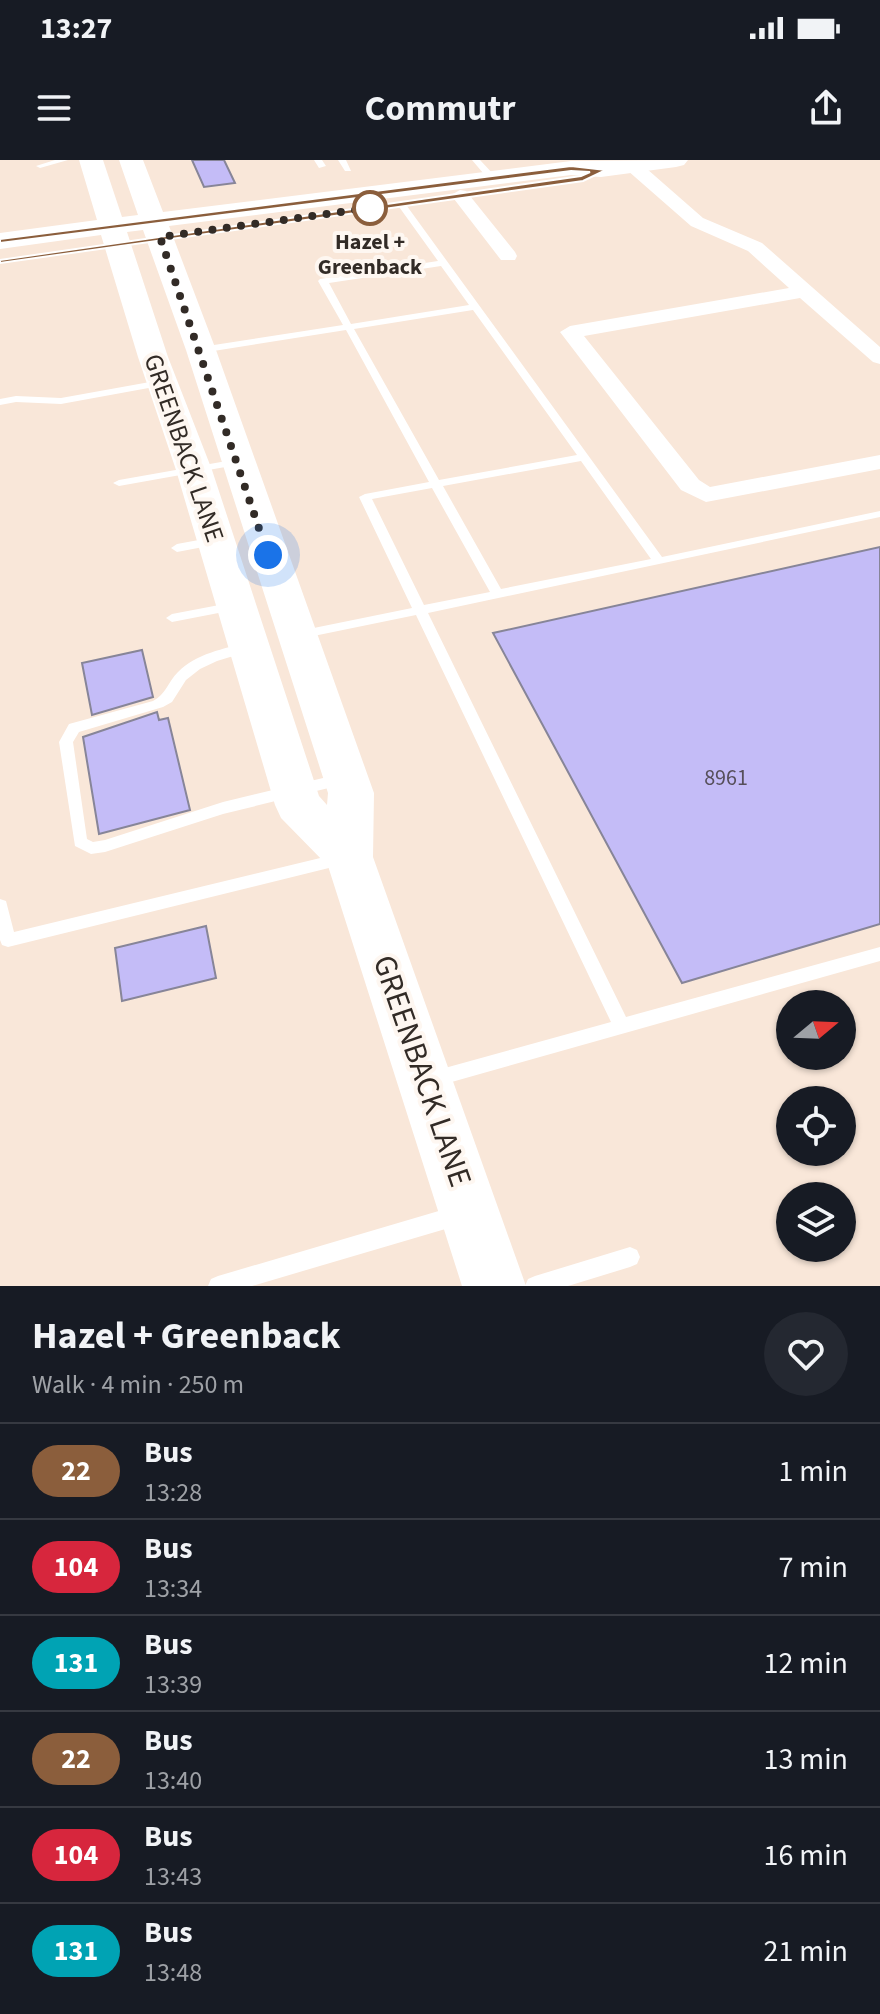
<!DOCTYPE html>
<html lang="en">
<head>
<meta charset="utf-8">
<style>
	body { margin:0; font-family:"Source Sans 3",sans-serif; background:#242831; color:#f1f3f6; height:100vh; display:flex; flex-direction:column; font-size:30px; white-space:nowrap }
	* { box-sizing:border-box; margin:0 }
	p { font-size:26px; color:#9ea1a6 }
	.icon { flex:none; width:44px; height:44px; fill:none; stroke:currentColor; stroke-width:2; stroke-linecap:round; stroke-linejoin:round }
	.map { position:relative; height:1126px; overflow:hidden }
	.sheet { display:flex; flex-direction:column; background:#171b24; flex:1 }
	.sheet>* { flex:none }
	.badge { padding:0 16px; border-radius:26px; font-size:28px; line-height:52px }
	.needle { width:52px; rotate:71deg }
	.fabs { position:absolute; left:776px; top:830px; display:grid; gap:16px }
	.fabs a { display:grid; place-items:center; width:80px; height:80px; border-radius:50%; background:#171b24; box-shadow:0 2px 6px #0004; font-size:40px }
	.you { position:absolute; width:40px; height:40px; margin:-20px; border:6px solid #fff; border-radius:50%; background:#1a73e8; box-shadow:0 0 0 12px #1a73e833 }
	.map>.badge { position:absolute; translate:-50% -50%; box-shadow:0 0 0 4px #fff }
	.round { display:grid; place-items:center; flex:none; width:84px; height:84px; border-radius:42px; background:#242831 }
	.summary { display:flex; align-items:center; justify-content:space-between; height:136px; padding:0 32px }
	h1 { font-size:38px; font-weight:700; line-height:60px }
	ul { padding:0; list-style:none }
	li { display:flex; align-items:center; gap:24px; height:96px; padding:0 32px; border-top:2px solid #363941 }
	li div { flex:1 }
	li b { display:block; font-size:30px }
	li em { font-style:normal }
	li .badge { min-width:88px; font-weight:700; text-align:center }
	.status { display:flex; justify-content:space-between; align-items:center; height:56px; padding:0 40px; background:#171b24; direction:ltr }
	.status svg { height:22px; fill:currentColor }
	header { display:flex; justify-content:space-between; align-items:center; height:104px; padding:0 32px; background:#171b24; font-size:36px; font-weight:700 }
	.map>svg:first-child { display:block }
	.building { fill:#c4bcf7; stroke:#878598; stroke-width:2 }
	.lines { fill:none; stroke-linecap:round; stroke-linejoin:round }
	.lane { fill:#fff; fill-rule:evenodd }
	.street { fill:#fff; fill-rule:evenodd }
	.primary { fill:#fff; fill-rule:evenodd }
	.line { fill:#8b5e3c; stroke:#fff; stroke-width:2 }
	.walk { stroke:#322b26; stroke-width:8; stroke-dasharray:0 14.4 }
	.stop-dot { fill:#fff; stroke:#8b5e3c; stroke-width:4 }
	.labels { text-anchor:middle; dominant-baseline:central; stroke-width:8; stroke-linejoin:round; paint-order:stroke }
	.far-stop-label { font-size:22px; font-weight:bold; fill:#322b26; stroke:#fef7f1 }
	.number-label { font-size:22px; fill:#564f5a }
	.street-label { font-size:26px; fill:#322b26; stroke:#fef7f1 }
	.near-street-label { font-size:32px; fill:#322b26; stroke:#fef7f1 }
</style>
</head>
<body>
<div class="status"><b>13:27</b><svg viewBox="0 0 49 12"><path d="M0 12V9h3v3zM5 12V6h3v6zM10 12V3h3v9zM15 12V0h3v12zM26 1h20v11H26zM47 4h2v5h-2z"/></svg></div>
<header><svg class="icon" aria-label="menu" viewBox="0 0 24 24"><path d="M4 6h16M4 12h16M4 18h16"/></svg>Commutr<svg class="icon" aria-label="share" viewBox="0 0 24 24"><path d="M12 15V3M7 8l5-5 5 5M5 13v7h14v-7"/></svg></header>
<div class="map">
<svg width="880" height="1126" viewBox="0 0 880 1126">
	<rect width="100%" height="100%" fill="#f9e7d9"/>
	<path class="building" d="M192,0H224L235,23L204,27Z
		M880,387V764L682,823L493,473Z
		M142,490L153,537L92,555L82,503Z
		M157,552L159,560L168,558L190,650L99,674L83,577Z
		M206,766L216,818L122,841L115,788Z"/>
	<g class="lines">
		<path class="lane" d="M55,0H68L40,8L36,6Z
			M314,0H322L326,6L319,8Z
			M338,0H346L351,11H345Z
			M472,0H480L495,16V20H489Z
			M401,42H404L662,397L880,351V357L428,453L626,857L880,787V801L434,927L428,925L425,919L428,913L434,911L611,862L416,455L299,479L292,475L299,471L412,448L359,337L365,334L429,322L346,170L201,193L196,190L201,187L343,165L318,121L320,119L438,101L397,44ZM441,106L469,145L351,164L329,123ZM473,150L577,295L439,320L354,169ZM581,301L651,399L501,429L443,326ZM432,328L490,432L424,445L372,339Z
			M161,220L165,221V225L61,244L16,242L0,245V239L16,236L61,238Z
			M238,299L242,300V304L119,326L113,323L119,320Z
			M215,377L219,378V384L177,392L171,388L177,384Z
			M235,442L239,443L241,446L239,449L172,462L166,458L172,454Z
			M248,483L253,484L255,487L253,490L217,501L200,509L186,520L172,542L163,547L79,572L73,582L87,679L93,682L105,680L223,642L344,613L349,615L351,619L349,623L223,654L105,692L91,694L75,686L59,582L69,564L153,541C166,534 168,522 178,512C196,494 224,488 248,483Z
			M341,693L346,695L349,699L346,703L341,705L8,787L2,785L0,780V739L6,741L14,772Z
			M459,1045L466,1048L469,1055L466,1062L459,1065L252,1126H208L211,1119L218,1116Z
			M630,1087L637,1090L640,1097L637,1104L630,1107L568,1126H525L528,1119L535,1116Z"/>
		<path class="street" d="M633,1L639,2L703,58L762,83L880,187V204L873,202L800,138L584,176L699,320L710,327L880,295V309L706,342L681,330L560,172L570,166L789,128L748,91L691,66L627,10L625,6L627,2Z
			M460,30L466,31L515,92L517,96L515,100H501L451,35Z"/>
		<path class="primary" d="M79,0H103L122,57L138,55L119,0H143L163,52L571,1L688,0L684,5L676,7L601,17L571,15L169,66L216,190L374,633L373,697L526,1126H462L328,706L281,658L275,645L176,310L138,197L101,75L0,89V73L97,60ZM143,70L186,190L328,633L327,645L319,636L212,310L168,197L127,72Z"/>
	</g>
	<path class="line" d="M571,6L606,10L583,21L0,103V100L581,16L590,12L571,11L0,83V79Z"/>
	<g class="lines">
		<path class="walk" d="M268,395L160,77L370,48"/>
	</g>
	<circle class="stop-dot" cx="370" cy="48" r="16"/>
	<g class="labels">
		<g class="far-stop-label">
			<text x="370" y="82">Hazel +<tspan x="370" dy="25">Greenback</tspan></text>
		</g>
		<g class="number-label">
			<text x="726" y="618">8961</text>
		</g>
		<g class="street-label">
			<text transform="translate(184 288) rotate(71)">GREENBACK LANE</text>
		</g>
		<g class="near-street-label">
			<text transform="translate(422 911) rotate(71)">GREENBACK LANE</text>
		</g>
	</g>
</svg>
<div class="fabs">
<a><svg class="needle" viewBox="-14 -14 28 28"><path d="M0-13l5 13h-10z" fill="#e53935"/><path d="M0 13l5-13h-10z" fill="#9ea1a6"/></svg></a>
<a><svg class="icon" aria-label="locate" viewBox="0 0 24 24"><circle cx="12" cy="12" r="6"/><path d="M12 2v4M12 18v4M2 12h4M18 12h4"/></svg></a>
<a><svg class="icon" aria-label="layers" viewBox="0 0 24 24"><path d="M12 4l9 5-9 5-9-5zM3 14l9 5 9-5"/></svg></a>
</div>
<div class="you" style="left:268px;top:395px"></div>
</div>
<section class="sheet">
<div class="summary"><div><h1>Hazel + Greenback</h1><p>Walk · 4 min · 250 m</p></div><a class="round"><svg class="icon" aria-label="heart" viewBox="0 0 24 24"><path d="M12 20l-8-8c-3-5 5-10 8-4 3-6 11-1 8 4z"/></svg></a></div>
<ul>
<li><span class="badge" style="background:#8b5e3c;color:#fff">22</span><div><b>Bus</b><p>13:28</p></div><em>1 min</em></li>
<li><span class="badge" style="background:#d7263d;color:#fff">104</span><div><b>Bus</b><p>13:34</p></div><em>7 min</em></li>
<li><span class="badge" style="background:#00a3b4;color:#fff">131</span><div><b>Bus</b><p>13:39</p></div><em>12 min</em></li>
<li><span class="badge" style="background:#8b5e3c;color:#fff">22</span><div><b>Bus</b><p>13:40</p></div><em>13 min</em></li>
<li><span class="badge" style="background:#d7263d;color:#fff">104</span><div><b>Bus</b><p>13:43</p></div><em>16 min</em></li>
<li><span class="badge" style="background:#00a3b4;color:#fff">131</span><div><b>Bus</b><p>13:48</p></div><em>21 min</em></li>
</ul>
</section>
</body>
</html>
